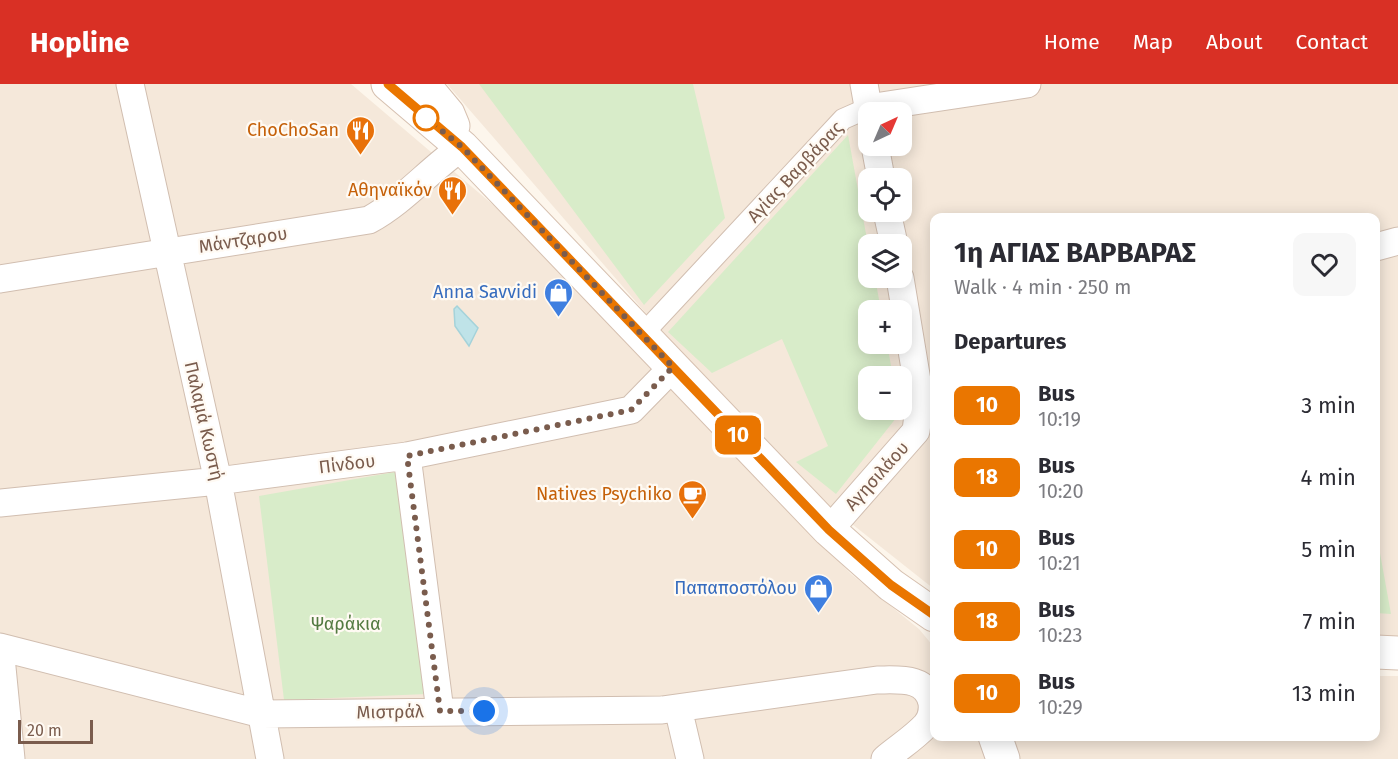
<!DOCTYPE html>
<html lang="en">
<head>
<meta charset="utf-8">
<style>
	body { margin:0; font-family:"Fira Sans",sans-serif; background:#f7f7f7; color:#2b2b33; height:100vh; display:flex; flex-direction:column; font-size:22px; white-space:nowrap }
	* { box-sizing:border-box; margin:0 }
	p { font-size:20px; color:#7c7c81 }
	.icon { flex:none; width:33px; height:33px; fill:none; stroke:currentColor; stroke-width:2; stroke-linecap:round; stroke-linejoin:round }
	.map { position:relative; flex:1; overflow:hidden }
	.sheet { position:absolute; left:930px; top:129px; width:450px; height:528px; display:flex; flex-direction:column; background:#fff; border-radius:12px; box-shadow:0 3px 15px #0003 }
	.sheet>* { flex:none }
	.badge { padding:0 12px; border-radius:9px; font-size:21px; line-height:39px }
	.needle { width:39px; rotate:44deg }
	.buttons { position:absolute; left:858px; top:18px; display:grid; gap:12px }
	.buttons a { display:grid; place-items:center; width:54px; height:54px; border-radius:12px; background:#fff; box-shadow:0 3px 15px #0003; font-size:30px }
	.scale { position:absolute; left:18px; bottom:15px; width:75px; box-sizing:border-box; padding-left:6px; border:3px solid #7a5c4d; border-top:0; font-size:16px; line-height:21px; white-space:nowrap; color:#7a5c4d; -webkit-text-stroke:4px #fffaf3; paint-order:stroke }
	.you { position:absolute; width:30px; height:30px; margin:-15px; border:4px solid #fff; border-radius:50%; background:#1a73e8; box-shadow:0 0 0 9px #1a73e833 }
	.map>.badge { position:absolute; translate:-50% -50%; box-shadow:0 0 0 3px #fff }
	h2 { padding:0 24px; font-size:22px; line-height:54px }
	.round { display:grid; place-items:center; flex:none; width:63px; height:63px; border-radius:12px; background:#f7f7f7 }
	.headline { display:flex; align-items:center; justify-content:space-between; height:102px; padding:0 24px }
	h1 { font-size:28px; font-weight:700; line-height:45px }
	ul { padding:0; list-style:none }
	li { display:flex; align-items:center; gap:18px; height:72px; padding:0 24px }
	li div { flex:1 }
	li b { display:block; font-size:22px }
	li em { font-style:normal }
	li .badge { min-width:66px; font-weight:700; text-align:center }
	header { display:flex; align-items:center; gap:36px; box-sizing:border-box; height:84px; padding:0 30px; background:#d93025; color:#fff }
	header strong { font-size:28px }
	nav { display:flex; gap:33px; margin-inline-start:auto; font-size:21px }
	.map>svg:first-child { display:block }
	.residential { fill:#f5e8da; fill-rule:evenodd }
	.green { fill:#d8ecc9 }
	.water { fill:#bfe3e8; stroke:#a5d3da; stroke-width:1.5 }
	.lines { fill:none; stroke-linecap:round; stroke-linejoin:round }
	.pedestrian-casing { stroke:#d1beb0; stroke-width:22 }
	.minor-casing { stroke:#d1beb0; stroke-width:29 }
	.tertiary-casing { stroke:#d1beb0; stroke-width:35 }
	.secondary-casing { stroke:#d6c0b0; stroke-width:35 }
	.pedestrian { stroke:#fff; stroke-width:20 }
	.minor { stroke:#fff; stroke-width:27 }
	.tertiary { stroke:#fff; stroke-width:33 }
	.secondary { stroke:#fff; stroke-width:33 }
	.line-casing { stroke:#fff; stroke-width:14 }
	.line { stroke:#ea7600; stroke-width:9 }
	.walk { stroke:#7a5c4d; stroke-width:6; stroke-dasharray:0 10.8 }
	.stop-dot { fill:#fff; stroke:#ea7600; stroke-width:3 }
	.labels { text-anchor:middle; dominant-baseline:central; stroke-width:4.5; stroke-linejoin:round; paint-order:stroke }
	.food-label { font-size:18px; fill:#c56008; stroke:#fffaf3; text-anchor:end }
	.street-label { font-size:18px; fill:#7a5c4d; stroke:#fffaf3 }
	.shop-label { font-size:18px; fill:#366cbe; stroke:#fffaf3; text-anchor:end }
	.park-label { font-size:18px; fill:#537a41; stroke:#fffaf3 }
</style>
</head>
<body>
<header>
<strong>Hopline</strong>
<nav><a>Home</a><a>Map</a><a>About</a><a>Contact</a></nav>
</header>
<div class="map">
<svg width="1398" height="675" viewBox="0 0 1398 675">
	<rect width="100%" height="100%" fill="#fdf6ec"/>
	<path class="residential" d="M0,0H351L511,136L851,490L919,545L934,563V652L980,653L989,675H0Z
		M447,0H1398V558L1376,557V134H934V505L823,417L683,272ZM868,28H902V62H868ZM868,94H902V128H868ZM868,160H902V194H868ZM868,226H902V260H868ZM868,292H902V326H868Z
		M1376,592H1398V675H1020L1011,653L1376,652Z"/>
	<path class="green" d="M479,0H693L725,134L644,221Z
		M848,51L868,161V194H875L881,226H868V260H887L893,292H868V326H899L900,329L836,410L796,378L828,362L782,255L712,289L668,248Z
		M395,388L427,610L284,616L259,412Z
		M1376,447L1391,530L1376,529Z"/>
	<path class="water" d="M457,222L478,244L469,262L455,242L454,225Z"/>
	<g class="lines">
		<defs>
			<path id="pedestrian" d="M642,251L843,35L868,24"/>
			<path id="minor" d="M130,0L218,397L270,675
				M864,0L869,28
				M868,24L1027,0
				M875,62L881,94
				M887,128L894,160
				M1376,163L1398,157
				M0,195L369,136C404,117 429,86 462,63
				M407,372L440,627
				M0,419L218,397L407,372L631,326L673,283
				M829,446L916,347L920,315L900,194
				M0,563L262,630L662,626L877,596C898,596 927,592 932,619C933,627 931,635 926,641C914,654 898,664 885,675
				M0,563L11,675
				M678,624L690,675"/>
			<path id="tertiary" d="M995,652L1003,675"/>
			<path id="secondary" d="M388,0L462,63L829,446L891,501L934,531
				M423,0L448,30L453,42
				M1376,568L1398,569"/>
		</defs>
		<use href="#pedestrian" class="pedestrian-casing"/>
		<use href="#minor" class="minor-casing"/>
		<use href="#tertiary" class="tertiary-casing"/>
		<use href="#secondary" class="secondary-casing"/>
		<use href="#pedestrian" class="pedestrian"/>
		<use href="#minor" class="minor"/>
		<use href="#tertiary" class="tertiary"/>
		<use href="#secondary" class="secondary"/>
	</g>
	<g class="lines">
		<defs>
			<path id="line" d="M388,0L462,63L829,446L891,501L934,531"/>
		</defs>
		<use href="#line" class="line-casing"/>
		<use href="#line" class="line"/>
		<path class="walk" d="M426,34L462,63L673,283L631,326L407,372L440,627H484"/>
	</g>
	<defs>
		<symbol id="restaurant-pin" viewBox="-11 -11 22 30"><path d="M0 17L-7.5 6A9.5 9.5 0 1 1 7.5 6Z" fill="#e8710a" stroke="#fffaf3"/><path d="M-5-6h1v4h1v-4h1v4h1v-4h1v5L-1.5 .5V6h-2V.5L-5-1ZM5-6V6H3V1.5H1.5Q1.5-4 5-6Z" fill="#fff"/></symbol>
		<symbol id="shop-pin" viewBox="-11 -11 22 30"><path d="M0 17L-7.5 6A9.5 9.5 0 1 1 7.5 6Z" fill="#3f7fe0" stroke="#fffaf3"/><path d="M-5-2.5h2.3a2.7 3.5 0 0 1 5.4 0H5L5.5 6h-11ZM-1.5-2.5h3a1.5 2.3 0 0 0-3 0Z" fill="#fff"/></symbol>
		<symbol id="cafe-pin" viewBox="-11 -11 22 30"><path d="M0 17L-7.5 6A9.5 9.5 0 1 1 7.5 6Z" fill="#e8710a" stroke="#fffaf3"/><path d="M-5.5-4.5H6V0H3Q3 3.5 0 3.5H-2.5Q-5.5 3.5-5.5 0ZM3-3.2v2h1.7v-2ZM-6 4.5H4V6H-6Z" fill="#fff"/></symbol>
	</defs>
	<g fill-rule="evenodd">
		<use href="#restaurant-pin" x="344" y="30" width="33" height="45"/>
		<use href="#restaurant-pin" x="436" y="90" width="33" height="45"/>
		<use href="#shop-pin" x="542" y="192" width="33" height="45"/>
		<use href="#cafe-pin" x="676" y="394" width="33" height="45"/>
		<use href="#shop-pin" x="802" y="488" width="33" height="45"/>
	</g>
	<circle class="stop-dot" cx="426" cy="34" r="12"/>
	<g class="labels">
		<g class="food-label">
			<text x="339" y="46">ChoChoSan</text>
			<text x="432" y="106">Αθηναϊκόν</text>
			<text x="672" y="410">Natives Psychiko</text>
		</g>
		<g class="street-label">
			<text transform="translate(795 88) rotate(-47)">Αγίας Βαρβάρας</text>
			<text transform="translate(243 156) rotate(-9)">Μάντζαρου</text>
			<text transform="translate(204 337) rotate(77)">Παλαμά Κωστή</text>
			<text transform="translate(347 380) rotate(-7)">Πίνδου</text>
			<text transform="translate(877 392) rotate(-48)">Αγησιλάου</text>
			<text transform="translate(390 628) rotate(-1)">Μιστράλ</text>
		</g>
		<g class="shop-label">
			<text x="537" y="208">Anna Savvidi</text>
			<text x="797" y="504">Παπαποστόλου</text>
		</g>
		<g class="park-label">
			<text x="346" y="540">Ψαράκια</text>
		</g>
	</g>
</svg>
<div class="buttons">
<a><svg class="needle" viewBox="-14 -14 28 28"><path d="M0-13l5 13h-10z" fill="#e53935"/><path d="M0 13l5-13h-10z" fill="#7c7c81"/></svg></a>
<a><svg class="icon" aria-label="locate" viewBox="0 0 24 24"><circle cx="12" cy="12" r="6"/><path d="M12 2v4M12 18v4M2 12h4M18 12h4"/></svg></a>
<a><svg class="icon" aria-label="layers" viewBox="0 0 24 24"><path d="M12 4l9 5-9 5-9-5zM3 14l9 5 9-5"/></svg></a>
<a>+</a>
<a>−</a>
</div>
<div class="scale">20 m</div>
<div class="you" style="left:484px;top:627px"></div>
<b class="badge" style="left:738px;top:351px;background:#ea7600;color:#fff">10</b>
<section class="sheet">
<div class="headline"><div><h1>1η ΑΓΙΑΣ ΒΑΡΒΑΡΑΣ</h1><p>Walk · 4 min · 250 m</p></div><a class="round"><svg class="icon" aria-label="heart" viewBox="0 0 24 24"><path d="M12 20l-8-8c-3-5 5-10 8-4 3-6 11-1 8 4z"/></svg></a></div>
<h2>Departures</h2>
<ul>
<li><span class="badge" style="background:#ea7600;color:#fff">10</span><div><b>Bus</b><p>10:19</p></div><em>3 min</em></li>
<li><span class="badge" style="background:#ea7600;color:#fff">18</span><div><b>Bus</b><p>10:20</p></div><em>4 min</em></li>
<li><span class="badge" style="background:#ea7600;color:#fff">10</span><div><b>Bus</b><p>10:21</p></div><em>5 min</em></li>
<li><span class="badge" style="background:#ea7600;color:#fff">18</span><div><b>Bus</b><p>10:23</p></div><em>7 min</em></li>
<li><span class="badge" style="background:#ea7600;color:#fff">10</span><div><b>Bus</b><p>10:29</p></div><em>13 min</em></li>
</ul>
</section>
</div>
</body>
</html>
